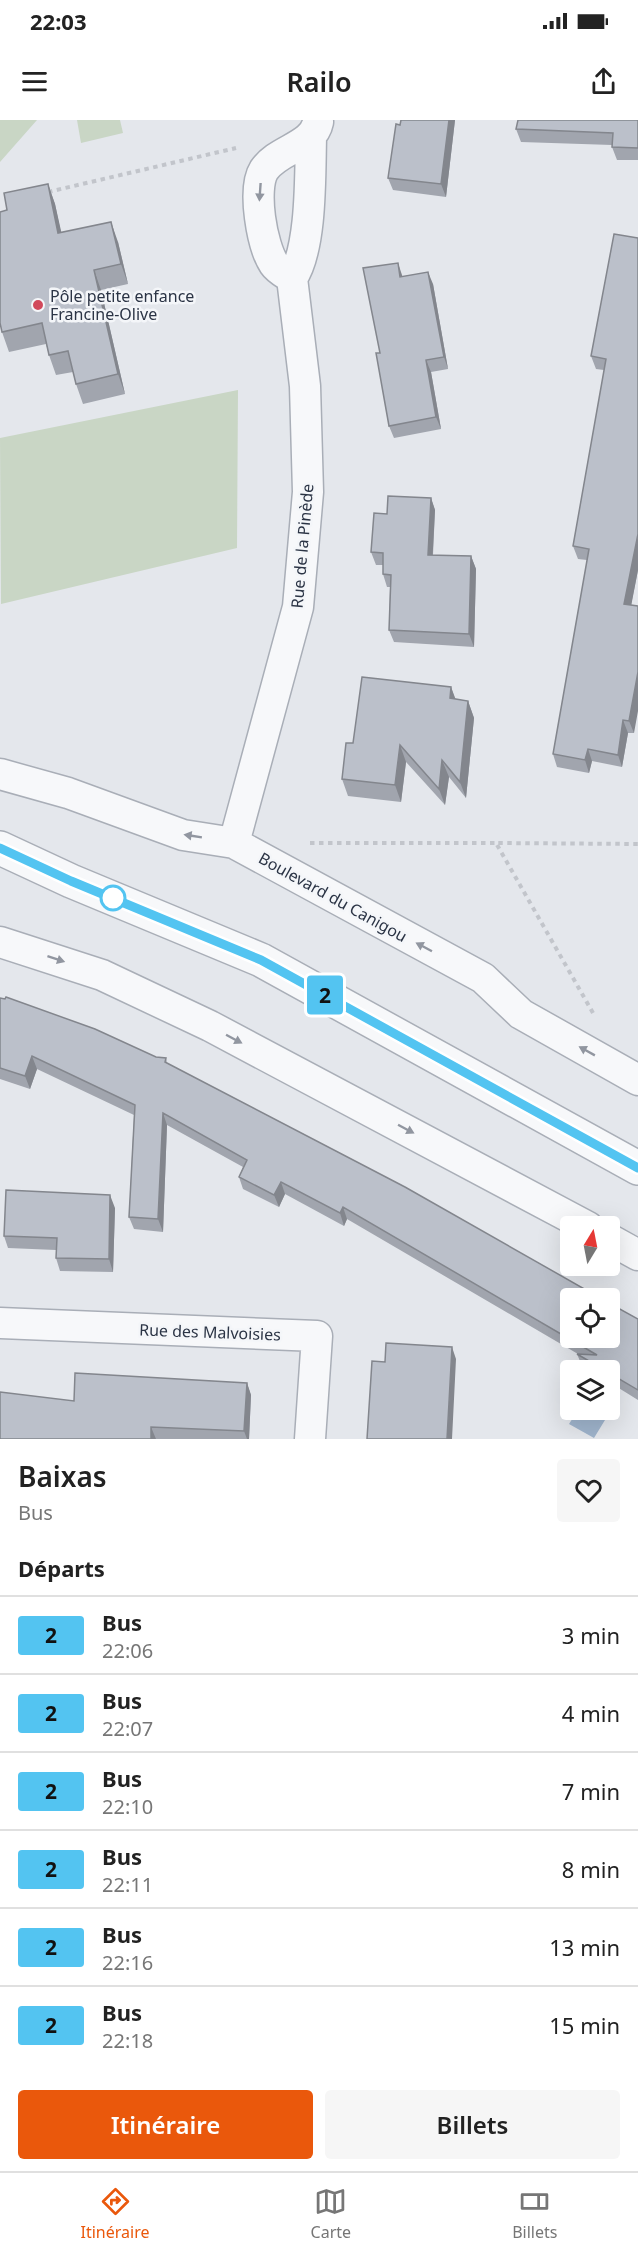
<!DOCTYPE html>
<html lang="fr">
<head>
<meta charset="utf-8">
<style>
	body { margin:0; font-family:"Noto Sans",sans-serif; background:#f6f6f6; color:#222; height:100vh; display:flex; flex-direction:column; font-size:22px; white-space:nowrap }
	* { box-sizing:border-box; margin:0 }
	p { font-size:20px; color:#767676 }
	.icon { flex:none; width:33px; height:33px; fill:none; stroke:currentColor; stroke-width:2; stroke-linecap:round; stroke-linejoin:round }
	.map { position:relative; height:1319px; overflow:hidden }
	.sheet { display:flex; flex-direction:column; background:#fff; flex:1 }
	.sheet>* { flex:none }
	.badge { padding:0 12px; border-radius:4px; font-size:21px; line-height:39px }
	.needle { width:39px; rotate:10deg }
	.buttons { position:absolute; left:560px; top:1096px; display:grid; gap:12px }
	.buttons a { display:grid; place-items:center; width:60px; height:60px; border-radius:6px; background:#fff; box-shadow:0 6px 24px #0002; font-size:30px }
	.map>.badge { position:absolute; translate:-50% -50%; box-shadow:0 0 0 3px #fff }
	h2 { padding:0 18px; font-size:22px; line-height:54px }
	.round { display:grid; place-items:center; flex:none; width:63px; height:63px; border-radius:6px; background:#f6f6f6 }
	.overview { display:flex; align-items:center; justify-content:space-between; height:102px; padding:0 18px }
	h1 { font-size:28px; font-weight:600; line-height:45px }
	.button { display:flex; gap:12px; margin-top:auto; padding:12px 18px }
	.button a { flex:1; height:69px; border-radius:6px; background:#ea580c; color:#fff; font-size:24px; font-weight:600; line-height:69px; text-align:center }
	.button a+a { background:#f6f6f6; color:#222 }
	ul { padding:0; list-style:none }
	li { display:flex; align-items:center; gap:18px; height:78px; padding:0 18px; border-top:2px solid #e0e0e0 }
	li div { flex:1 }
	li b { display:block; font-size:22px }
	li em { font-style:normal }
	li .badge { min-width:66px; font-weight:700; text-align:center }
	.status { display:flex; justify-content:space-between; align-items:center; height:42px; padding:0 30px; background:#fff; direction:ltr }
	.status svg { height:16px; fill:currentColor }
	header { display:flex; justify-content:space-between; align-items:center; height:78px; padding:0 18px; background:#fff; font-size:27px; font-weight:600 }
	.menu { display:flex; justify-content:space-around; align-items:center; height:84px; border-top:2px solid #e0e0e0; background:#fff; font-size:16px; color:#767676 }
	.menu a { display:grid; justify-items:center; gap:3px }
	.menu .active { color:#ea580c }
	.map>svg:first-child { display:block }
	.green { fill:#c9d6c5 }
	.water { fill:#9fb4cc }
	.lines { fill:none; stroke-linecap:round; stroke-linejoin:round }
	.minor-casing { stroke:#a9aeb7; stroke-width:33 }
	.tertiary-casing { stroke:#a9aeb7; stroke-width:36 }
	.path { stroke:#c2c5cb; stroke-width:4; stroke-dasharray:4.5 4.5; stroke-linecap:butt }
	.minor { stroke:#f7f8fa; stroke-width:30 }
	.tertiary { stroke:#f7f8fa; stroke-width:33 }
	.wall { fill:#a1a5ae }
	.shaded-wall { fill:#83868d }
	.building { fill:#bbc0ca; stroke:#83868d; stroke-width:1.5 }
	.oneway { fill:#9196a0 }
	.line-casing { stroke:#fff; stroke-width:14 }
	.line { stroke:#53c4f1; stroke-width:9 }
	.poi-dot { fill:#d1495b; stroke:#f4f6f9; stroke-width:2 }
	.stop-dot { fill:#fff; stroke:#53c4f1; stroke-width:3 }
	.labels { text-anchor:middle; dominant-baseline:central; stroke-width:5; stroke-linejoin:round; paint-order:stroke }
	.poi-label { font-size:16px; fill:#2b3445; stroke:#f4f6f9; text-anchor:start }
	.street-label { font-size:16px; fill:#2b3445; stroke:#f4f6f9 }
</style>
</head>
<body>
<div class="status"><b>22:03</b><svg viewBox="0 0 49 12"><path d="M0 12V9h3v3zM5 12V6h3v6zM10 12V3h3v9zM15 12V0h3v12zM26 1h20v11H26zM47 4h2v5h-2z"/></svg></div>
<header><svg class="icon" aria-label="menu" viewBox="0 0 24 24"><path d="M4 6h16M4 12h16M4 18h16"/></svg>Railo<svg class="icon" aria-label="share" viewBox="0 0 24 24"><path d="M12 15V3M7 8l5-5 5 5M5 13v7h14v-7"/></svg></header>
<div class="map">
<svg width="638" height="1319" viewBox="0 0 638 1319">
	<rect width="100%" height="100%" fill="#e4e7ec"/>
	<path class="green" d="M0,0H37L0,42Z
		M77,0H120L123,13L81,23Z
		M238,270L237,428L1,484L0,318Z"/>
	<path class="water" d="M609,1278L616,1282L594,1318L569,1304L578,1290H609Z"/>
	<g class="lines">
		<defs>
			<path id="minor" d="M292,158C286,154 278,150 274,144C262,126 252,69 264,50C278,29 313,27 318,2
				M0,654L68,673L183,715L234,723L483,858L521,894L638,960
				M234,723L298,487L308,372L305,266L292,158C312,129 310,54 311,17
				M0,822L102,855L210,906L588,1107
				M609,1119L638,1135
				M0,1203L317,1216L310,1319"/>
			<path id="tertiary" d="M0,728L71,761L261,840L638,1048"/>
		</defs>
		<use href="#minor" class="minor-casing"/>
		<use href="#tertiary" class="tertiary-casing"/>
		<path class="path" d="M48,72L236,28
			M310,723H496
			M593,893L496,723L638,724"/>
		<use href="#minor" class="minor"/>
		<use href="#tertiary" class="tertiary"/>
	</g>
	<path class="wall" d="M455,0L446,77L393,70L388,58L400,5Z
		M638,0V40H617L612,27V25L521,22L516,9Z
		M48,64L55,84L61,113L118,122L128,164L101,170L125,274L83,284L76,264L73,252L56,255L49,235L46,224L9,232L2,212L7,90Z
		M614,114L638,450L631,485L634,613H628L622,647L592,641L589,653L557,647L553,634L587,440L578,439L573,426L604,250L596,249L591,236Z
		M403,157L433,164L448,249L431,252L441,309L394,318L389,306L380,233Z
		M431,378L435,390L433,435L471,436L476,449L474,527L394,522L389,510L390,467H387L383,454V445H376L371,432L387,394Z
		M451,567L455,579L468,581L474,598L466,678L449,657L445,685L406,642L401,682L348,676L342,659L353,623Z
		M0,878L156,937L166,938L167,943L638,1199V1280L609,1262V1251H590L582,1246L577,1234H578L347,1099L344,1106L285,1074L279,1087L243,1069L239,1057L243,1047L167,1005L163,1112L134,1109L129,1097L134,995L37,949L30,969L0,959Z
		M115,1088L113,1152L60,1151L56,1138V1130L8,1128L4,1116Z
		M247,1263L251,1275L249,1319H0L74,1281Z"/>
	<path class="shaded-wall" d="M449,0H455L446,77L441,64Z
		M48,64L55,84L66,133L58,113Z
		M111,102L118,122L128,164L121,144Z
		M398,143L402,155L405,169L400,157Z
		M94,150L101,170L125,274L118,254Z
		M428,152L433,164L448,249L444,237Z
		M426,240L431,252L441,309L436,297Z
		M431,378L435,390L432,447L428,435Z
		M638,414V450L629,497L624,484Z
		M471,436L476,449L474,527L469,514Z
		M638,552V591L634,613L629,601Z
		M451,567L457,583L450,578Z
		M468,581L474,598L466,678L460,662Z
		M623,600L628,613L622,647L618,635Z
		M400,625L406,642L401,682L395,665Z
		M588,629L592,641L589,653L585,640Z
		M442,640L449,657L445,685L439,669Z
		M32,936L37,949L30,969L25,956Z
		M163,993L167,1005L163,1112L158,1099Z
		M281,1062L285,1074L279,1087L274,1075Z
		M110,1075L115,1088L113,1152L109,1139Z
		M343,1087L347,1099L344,1106L340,1093Z
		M452,1227L456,1239L452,1319H447Z
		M247,1263L251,1275L249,1319H247L244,1311Z
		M151,1307L156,1319H151Z"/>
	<path class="building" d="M401,0H449L441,64L388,58L396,4L400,5Z
		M518,0H638V28L612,27L613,13L516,9Z
		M48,64L58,113L111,102L121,144L94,150L118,254L76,264L68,231L49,235L42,203L2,212L0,203V92L7,90L4,73Z
		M614,114L638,118V414L624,484L638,486V552L629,601L623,600L618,635L588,629L585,640L553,634L589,429L573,426L606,239L591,236Z
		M398,143L400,157L428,152L444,237L426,240L436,297L389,306L376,233H380L363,148Z
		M388,376L431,378L428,435L471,436L469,514L389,510L391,455L383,454V433L371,432L374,393L387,394Z
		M362,557L451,567L450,578L468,581L460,662L442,640L439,669L400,625L395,665L342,659L346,623H353Z
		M6,877L95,909L156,937L166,938L165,942L405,1067L602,1179H570V1218H609V1183L638,1199V1270L609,1253V1251H606L577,1234L597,1235L343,1087L340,1093L281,1062L274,1075L239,1057L247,1040L163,993L158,1099L129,1097L135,985L32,936L25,956L0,948V878L5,879Z
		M6,1070L110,1075L109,1139L56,1138L57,1118L4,1116Z
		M386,1223L452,1227L447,1319H367L372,1241L385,1242Z
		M75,1253L247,1263L244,1311L151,1307V1319H0V1272L74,1281Z"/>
	<defs><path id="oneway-solid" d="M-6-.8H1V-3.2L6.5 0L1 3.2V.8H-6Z" transform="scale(1.5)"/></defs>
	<g class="oneway">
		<use href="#oneway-solid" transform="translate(260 72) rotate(94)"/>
		<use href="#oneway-solid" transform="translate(193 716) rotate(-171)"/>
		<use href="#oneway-solid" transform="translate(424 827) rotate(-152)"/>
		<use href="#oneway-solid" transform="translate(56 839) rotate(18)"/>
		<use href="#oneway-solid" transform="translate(234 919) rotate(28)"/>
		<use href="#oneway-solid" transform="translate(587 931) rotate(-151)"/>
		<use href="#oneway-solid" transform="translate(406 1009) rotate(28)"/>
	</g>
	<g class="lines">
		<defs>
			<path id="line" d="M0,728L71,761L261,840L638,1048"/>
		</defs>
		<use href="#line" class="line-casing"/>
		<use href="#line" class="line"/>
	</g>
	<circle class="poi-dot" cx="38" cy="185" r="6"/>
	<circle class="stop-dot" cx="113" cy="778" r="12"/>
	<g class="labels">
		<g class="poi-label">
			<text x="50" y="176">Pôle petite enfance<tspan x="50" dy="18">Francine-Olive</tspan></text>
		</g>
		<g class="street-label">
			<text transform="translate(302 426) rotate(-85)">Rue de la Pinède</text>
			<text transform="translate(333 777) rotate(29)">Boulevard du Canigou</text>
			<text transform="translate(210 1212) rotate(2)">Rue des Malvoisies</text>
		</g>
	</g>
</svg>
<div class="buttons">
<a><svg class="needle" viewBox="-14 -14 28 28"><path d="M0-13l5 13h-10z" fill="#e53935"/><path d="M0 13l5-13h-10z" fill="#767676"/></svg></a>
<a><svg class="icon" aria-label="locate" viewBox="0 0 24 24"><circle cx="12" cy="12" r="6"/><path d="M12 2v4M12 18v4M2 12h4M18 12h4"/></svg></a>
<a><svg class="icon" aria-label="layers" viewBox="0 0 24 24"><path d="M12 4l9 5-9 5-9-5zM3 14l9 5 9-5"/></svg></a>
</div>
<b class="badge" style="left:325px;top:875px;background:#53c4f1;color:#111">2</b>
</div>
<section class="sheet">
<div class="overview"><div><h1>Baixas</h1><p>Bus</p></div><a class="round"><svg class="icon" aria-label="heart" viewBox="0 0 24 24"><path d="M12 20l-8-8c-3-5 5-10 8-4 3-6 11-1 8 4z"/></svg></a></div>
<h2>Départs</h2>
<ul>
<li><span class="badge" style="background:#53c4f1;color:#111">2</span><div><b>Bus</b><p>22:06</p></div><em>3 min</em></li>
<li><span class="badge" style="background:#53c4f1;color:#111">2</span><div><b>Bus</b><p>22:07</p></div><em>4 min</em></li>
<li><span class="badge" style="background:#53c4f1;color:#111">2</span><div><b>Bus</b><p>22:10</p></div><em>7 min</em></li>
<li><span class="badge" style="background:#53c4f1;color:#111">2</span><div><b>Bus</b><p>22:11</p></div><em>8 min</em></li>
<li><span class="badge" style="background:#53c4f1;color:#111">2</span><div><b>Bus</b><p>22:16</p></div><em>13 min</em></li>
<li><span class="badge" style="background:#53c4f1;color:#111">2</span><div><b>Bus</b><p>22:18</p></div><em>15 min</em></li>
</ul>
<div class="button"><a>Itinéraire</a><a>Billets</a></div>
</section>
<nav class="menu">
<a class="active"><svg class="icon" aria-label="directions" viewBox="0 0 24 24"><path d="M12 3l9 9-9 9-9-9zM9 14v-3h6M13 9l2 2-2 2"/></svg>Itinéraire</a>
<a><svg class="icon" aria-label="map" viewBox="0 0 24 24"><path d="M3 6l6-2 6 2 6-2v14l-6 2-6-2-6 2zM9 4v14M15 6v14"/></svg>Carte</a>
<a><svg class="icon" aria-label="tickets" viewBox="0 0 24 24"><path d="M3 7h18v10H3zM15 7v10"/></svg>Billets</a>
</nav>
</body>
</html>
